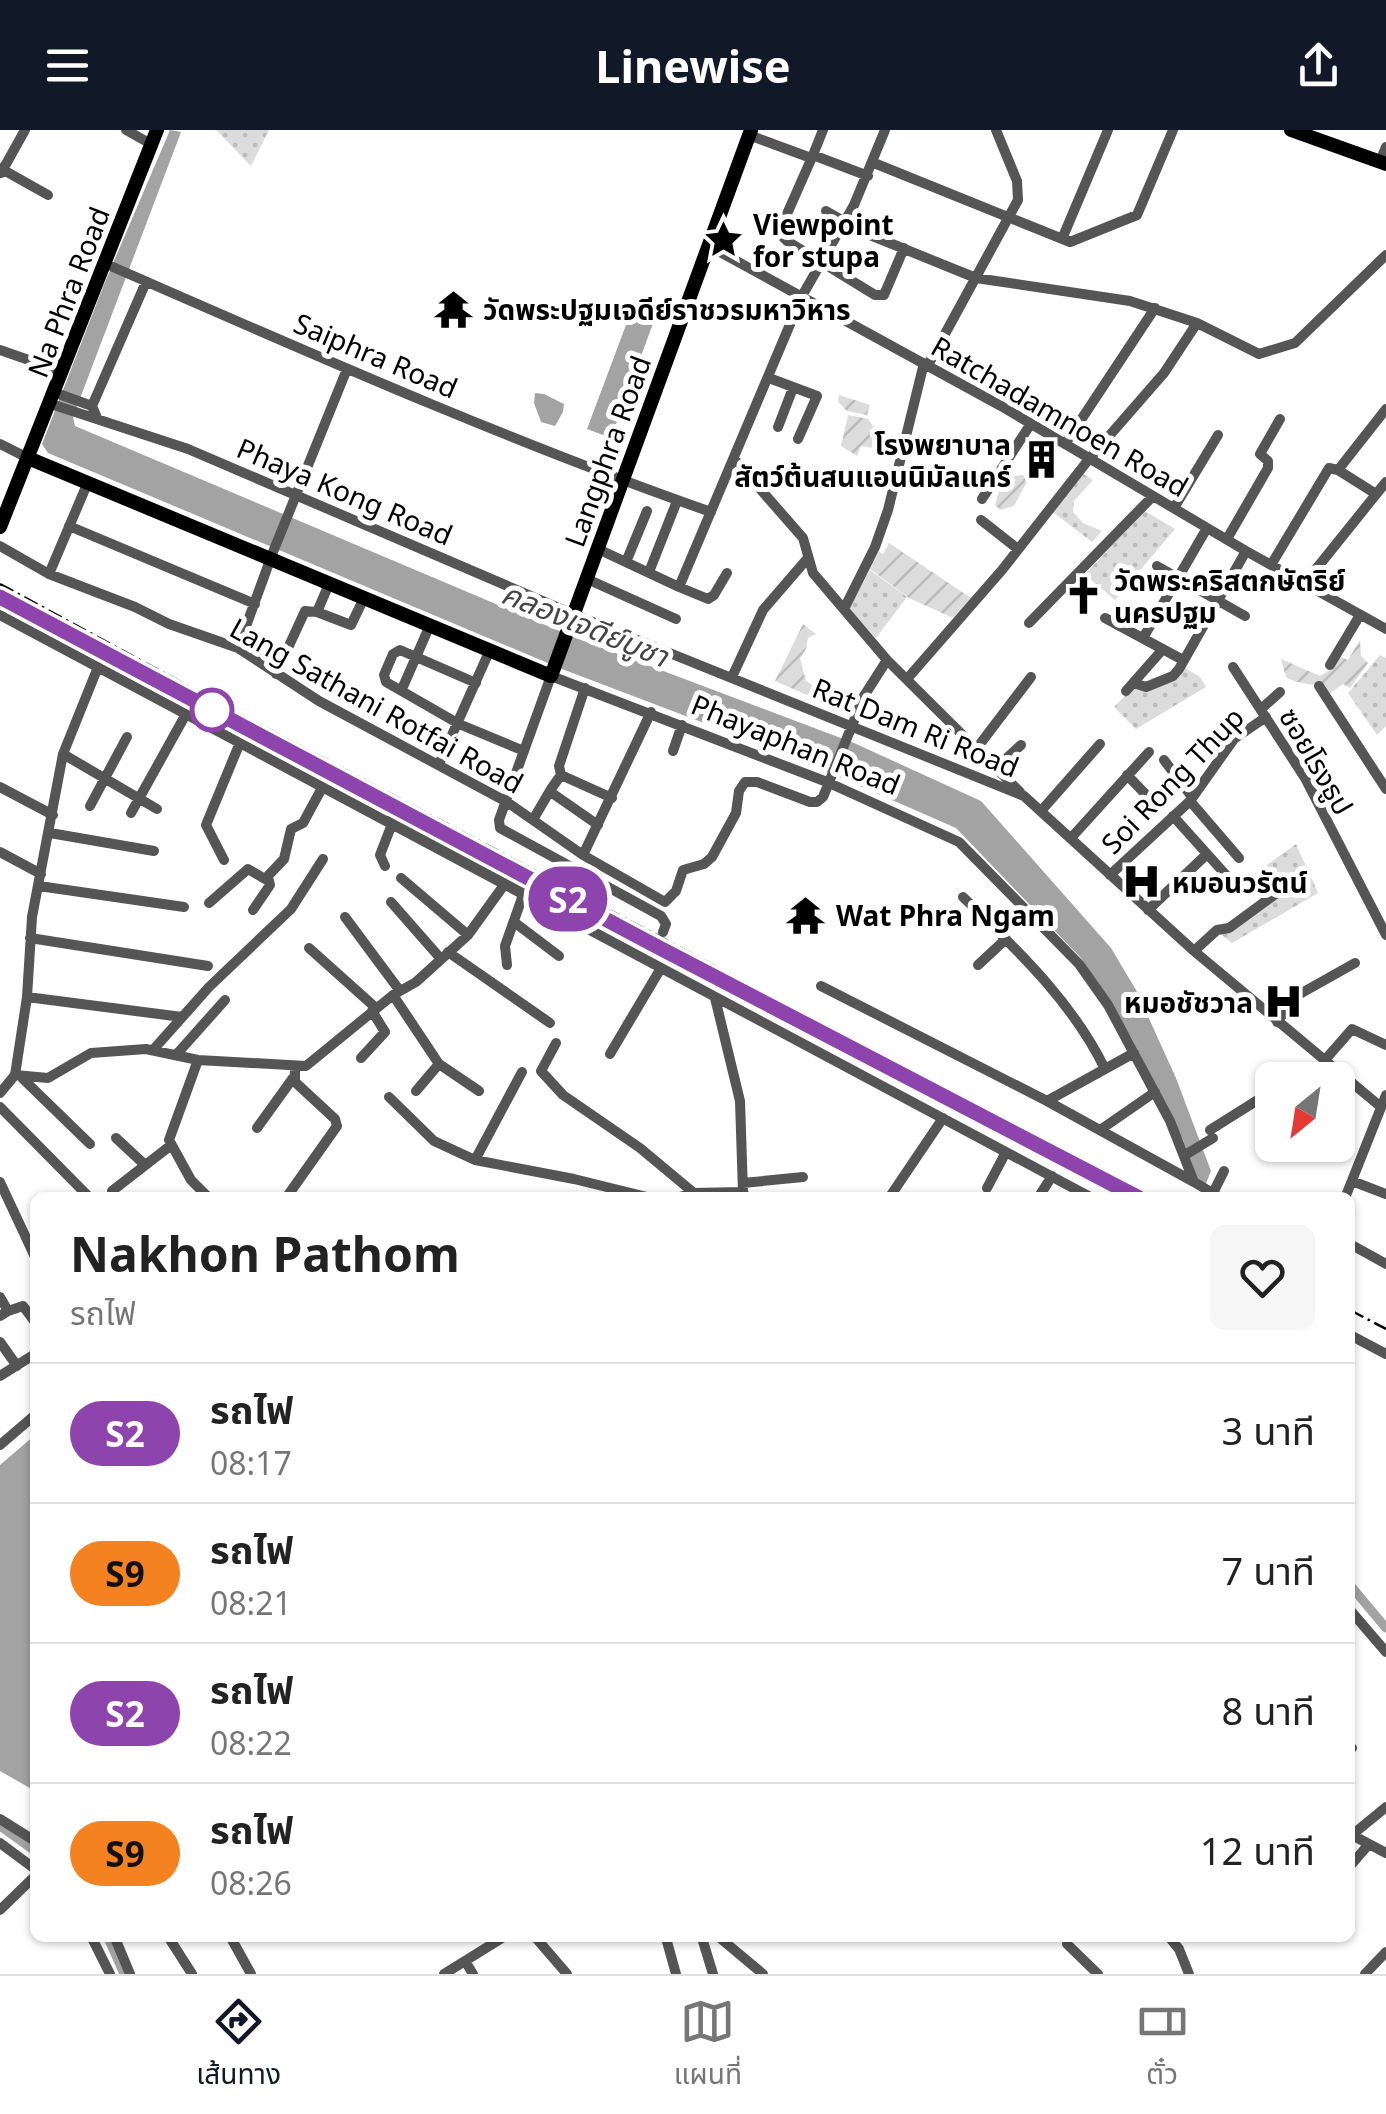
<!DOCTYPE html>
<html lang="th">
<head>
<meta charset="utf-8">
<style>
	body { margin:0; font-family:"Noto Sans","Noto Sans Thai",sans-serif; background:#f6f6f6; color:#222; height:100vh; display:flex; flex-direction:column; font-size:38px; white-space:nowrap }
	* { box-sizing:border-box; margin:0 }
	p { font-size:32px; color:#767676 }
	.icon { flex:none; width:55px; height:55px; fill:none; stroke:currentColor; stroke-width:2; stroke-linecap:round; stroke-linejoin:round }
	.map { position:relative; flex:1; overflow:hidden }
	.panel { position:absolute; left:30px; top:1062px; width:1325px; height:750px; display:flex; flex-direction:column; background:#fff; border-radius:15px; box-shadow:0 2px 8px #0004 }
	.panel>* { flex:none }
	.badge { padding:0 20px; border-radius:32px; font-size:35px; line-height:65px }
	.needle { width:65px; rotate:210deg }
	.fabs { position:absolute; left:1255px; top:932px; display:grid; gap:20px }
	.fabs a { display:grid; place-items:center; width:100px; height:100px; border-radius:15px; background:#fff; box-shadow:0 2px 8px #0004; font-size:50px }
	.map>.badge { position:absolute; translate:-50% -50%; box-shadow:0 0 0 5px #fff }
	.round { display:grid; place-items:center; flex:none; width:105px; height:105px; border-radius:15px; background:#f6f6f6 }
	.headline { display:flex; align-items:center; justify-content:space-between; height:170px; padding:0 40px }
	h1 { font-size:48px; font-weight:700; line-height:75px }
	ul { padding:0; list-style:none }
	li { display:flex; align-items:center; gap:30px; height:140px; padding:0 40px; border-top:2px solid #e0e0e0 }
	li div { flex:1 }
	li b { display:block; font-size:38px }
	li em { font-style:normal }
	li .badge { min-width:110px; font-weight:700; text-align:center }
	header { display:flex; justify-content:space-between; align-items:center; height:130px; padding:0 40px; background:#111827; color:#fff; font-size:45px; font-weight:700 }
	.tab-bar { display:flex; justify-content:space-around; align-items:center; height:140px; border-top:2px solid #e0e0e0; background:#fff; font-size:28px; color:#767676 }
	.tab-bar a { display:grid; justify-items:center; gap:5px }
	.tab-bar .selected { color:#111827 }
	.map>svg:first-child { display:block }
	.grass { fill:url(#grass-dots) }
	.garden { fill:url(#garden-furrows) }
	.water { fill:#a3a3a3 }
	.lines { fill:none; stroke-linecap:round; stroke-linejoin:round }
	.canal { stroke:#a3a3a3; stroke-width:9 }
	.minor-tunnel { stroke:#d9d9d9; stroke-width:10; stroke-dasharray:10 5; stroke-linecap:butt }
	.minor { stroke:#555; stroke-width:10 }
	.major { stroke:#000; stroke-width:14 }
	.rail { stroke:#000; stroke-width:2.5; stroke-dasharray:15 5 2.5 5; stroke-linecap:butt }
	.line-casing { stroke:#fff; stroke-width:22 }
	.line { stroke:#8e44ad; stroke-width:15 }
	.stop-dot { fill:#fff; stroke:#8e44ad; stroke-width:5 }
	.labels { text-anchor:middle; dominant-baseline:central; stroke-width:10; stroke-linejoin:round; paint-order:stroke }
	.poi-label { font-size:28px; font-weight:bold; fill:#000; stroke:#fff; text-anchor:start }
	.street-label { font-size:28px; fill:#000; stroke:#fff }
	.water-label { font-size:30px; font-style:italic; fill:#444; stroke:#fff }
</style>
</head>
<body>
<header><svg class="icon" aria-label="menu" viewBox="0 0 24 24"><path d="M4 6h16M4 12h16M4 18h16"/></svg>Linewise<svg class="icon" aria-label="share" viewBox="0 0 24 24"><path d="M12 15V3M7 8l5-5 5 5M5 13v7h14v-7"/></svg></header>
<div class="map">
<svg width="1386" height="1844" viewBox="0 0 1386 1844">
	<defs>
		<pattern id="grass-dots" width="8" height="8" patternUnits="userSpaceOnUse" patternTransform="scale(2.5)"><rect width="8" height="8" fill="#dcdcdc"/><path d="M2 2h.1M6 6h.1" fill="none" stroke="#bbb" stroke-width="1.8" stroke-linecap="round"/></pattern>
		<pattern id="garden-furrows" width="10" height="10" patternUnits="userSpaceOnUse" patternTransform="scale(2.5)"><rect width="10" height="10" fill="#dcdcdc"/><path d="M-1 1l2-2M0 10L10 0M9 11l2-2" fill="none" stroke="#bbb"/></pattern>
	</defs>
	<rect width="100%" height="100%" fill="#fff"/>
	<path class="grass" d="M216,0H269L251,36Z
		M1080,342L1093,350L1074,371L1073,382L1083,393L1102,401L1092,412L1050,380Z
		M1145,381L1175,399L1115,470L1088,447L1087,442Z
		M870,440L907,467L876,508L849,479Z
		M1380,525L1386,528V596L1377,605L1348,563Z
		M1185,538L1200,547L1206,557L1136,599L1114,577L1134,557Z
		M1296,714L1318,763L1232,813L1218,802L1260,769L1246,750Z"/>
	<path class="garden" d="M839,265L870,275L867,285L847,281L838,272Z
		M848,285L868,289L876,300L873,318L861,316L857,326L841,316Z
		M1023,345L1027,352L1014,376L1000,380L995,375L1003,347Z
		M889,413L971,468L953,488L909,468L870,439L879,422L883,424Z
		M803,494L816,504L808,508L806,519L800,528L806,551L815,557L807,565L775,551Z
		M1360,510L1361,526L1368,533L1350,558L1343,554L1329,564C1316,550 1301,557 1286,547L1281,529L1320,546L1331,539L1339,526L1348,530Z"/>
	<path class="water" d="M170,0L181,2L73,287L75,296L581,510L854,613L981,671L1111,818L1136,860L1176,948L1211,1041L1205,1056L1198,1050L1183,1010L1132,909L1081,828L956,698L796,628L562,539L48,323L42,314L105,152Z
		M632,179L655,188L611,308L587,299Z
		M535,263L544,264L564,274L563,282L555,296L541,292L534,273Z
		M35,1305V1661L0,1641V1335Z"/>
	<g class="lines">
		<path class="canal" d="M1350,1455L1386,1498
			M0,1696L35,1721
			M108,1808L124,1844"/>
		<path class="minor-tunnel" d="M655,821L663,802"/>
		<path class="minor" d="M126,0L151,14
			M823,0L813,25L868,46
			M749,5L811,28
			M1383,24L1386,17
			M813,25L783,93L781,105L787,111L875,165H884L904,118
			M874,33L1070,112L1137,85L1173,0
			M0,38L48,65
			M1,43L25,0
			M826,81L865,103L976,148L1130,171L1197,193L1259,224L1295,213L1386,125
			M1062,109L1108,0
			M709,116L1001,276L1246,421L1386,499
			M113,137C310,223 508,311 711,382
			M0,220L63,242
			M928,235L1018,70L1017,51L996,0
			M769,248L817,266L798,309
			M56,263L92,276
			M51,274L188,319L573,484L1024,666L1194,821L1381,977
			M97,288L92,276L146,152
			M778,297L793,258
			M0,314L28,328
			M1065,314L1155,178
			M734,329L803,408L813,443L887,530L1020,662
			M1338,340L1386,279
			M982,369L1030,295
			M1174,378L1218,305
			M981,390L1018,419
			M69,396L255,474
			M1227,409L1268,338V331L1260,324L1280,289
			M0,416L49,444L135,477L169,494L238,518L319,571L507,672L583,725L665,772L676,761L683,740L704,734L712,727L736,683L739,661L745,652H757L810,672H817L823,667L864,566L887,530
			M598,419L679,457L802,166L854,75L885,0
			M626,432L647,381
			M1271,435L1329,338L1338,340L1376,364
			M1157,436L1245,486
			M649,442L677,371
			M49,444L88,352
			M587,449L676,489
			M1304,454L1386,352
			M679,457L708,469L714,465L727,443
			M844,479L875,417L888,380L924,233
			M317,482L351,495L364,468
			M0,485L1092,1068
			M1105,488L1183,530
			M1029,493L1153,366
			M1143,508L1207,398
			M238,518L273,422L347,239
			M1330,535L1360,485
			M1233,537L1305,648L1386,805
			M276,544L305,481L317,482L329,454
			M732,547L763,480L807,429
			M907,549L1002,440L1089,329L1164,243L1197,193
			M476,553L400,520L393,524L384,545L386,552L459,594L524,621
			M1134,553L1146,557L1173,546L1179,539L1246,421
			M1319,556L1386,659
			M402,559L430,495
			M1126,561L1163,519
			M1261,579L1280,562
			M977,618L1031,547
			M673,621L682,595
			M63,624L157,679
			M1164,630L1192,667
			M439,634L489,522
			M997,637L1021,615
			M561,645L559,636L585,558
			M1127,645L1156,675
			M0,657L53,685
			M1190,671L1239,728
			M90,676L127,607
			M1041,681L1100,614
			M131,683L186,584
			M1173,686L1226,745
			M534,688L551,659
			M391,689L402,692L531,761
			M598,695L552,663L551,659L561,645L612,668
			M50,703L154,721
			M1071,708L1149,622
			M0,722L41,744
			M583,725L651,582
			M224,730L206,695L239,615
			M385,736L380,725L392,694
			M1110,745L1190,671L1234,609L1266,587
			M401,748L468,805
			M39,756L184,777
			M963,767C1016,819 1072,871 1105,939
			M391,772L441,829
			M209,773L248,739L265,749L284,729L291,699L303,693L322,658
			M253,780L270,755L268,747
			M1148,780L1207,724
			M345,787L400,861
			M514,792L559,826
			M663,802L666,794L661,786L500,698L499,690L551,546L827,652L959,712L1079,834L1108,875L1170,991L1194,1052L1221,1068
			M30,808L208,836
			M309,818L376,878
			M1194,821L1217,800L1229,798L1304,743
			M448,822L550,893
			M507,835L505,816L523,765
			M978,835L1006,809
			M821,856L1047,971L1194,1052
			M393,865L439,934L479,961
			M27,867L182,887
			M715,868L740,971L743,1062L746,1068
			M1277,892L1298,865L1355,833
			M556,913L541,941L563,965L640,1018L694,1063
			M153,920L209,857L291,779L323,729
			M610,924L661,838
			M176,925L225,870
			M361,928L385,902L372,881
			M198,930L169,1010L191,1050L209,1068
			M1324,931L1352,899L1386,915
			M15,945L48,948L91,923L146,919L198,930L306,936L393,865L416,852L468,805L504,755
			M21,947L90,1014
			M416,961L439,934
			M0,963L15,945L27,867L32,787L63,624L98,537
			M389,967L434,1011L475,1030L574,1049L651,1068
			M1047,971L1134,923
			M0,977L90,1068
			M257,998L293,948
			M1100,1000L1155,962
			M1210,1000L1272,961
			M116,1008L144,1034
			M1185,1025L1213,1008
			M475,1030L522,942
			M1352,1051L1386,1064
			M0,1052L35,1127
			M743,1053L803,1047
			M987,1058L1006,1022
			M112,1061L170,1016
			M1213,1063L1224,1041
			M286,1068L337,996L335,989L295,952V936
			M399,1068L400,1067
			M676,1068L694,1063L743,1062
			M889,1068L943,988
			M1038,1068L1052,1046
			M1345,1068L1386,965
			M1350,1114L1386,1134
			M0,1167L8,1181L0,1186
			M8,1181L23,1176L35,1192
			M1350,1205L1386,1224
			M0,1212L17,1236
			M0,1246L35,1224
			M0,1315L35,1285
			M1350,1480L1386,1522
			M1350,1618H1352
			M0,1689L35,1711
			M1350,1704L1386,1723
			M1352,1705L1386,1677
			M0,1713L35,1739
			M1350,1736L1369,1714
			M0,1780L35,1746
			M92,1808L110,1844
			M115,1808L130,1844
			M169,1808L192,1844
			M231,1808L251,1844
			M536,1808L567,1844
			M666,1808L676,1844
			M702,1808L713,1844
			M720,1808L763,1844
			M1170,1808L1179,1819L1189,1844
			M1067,1814L1098,1844
			M465,1831L473,1844
			M444,1844L502,1808
			M1365,1844L1386,1822"/>
		<path class="major" d="M1291,0L1386,34
			M28,328L551,546L751,0
			M0,397L157,0"/>
		<path class="rail" d="M0,454L221,574L1152,1068
			M1350,1180L1386,1199"/>
	</g>
	<g class="lines">
		<defs>
			<path id="line" d="M0,467L654,815L1139,1068"/>
		</defs>
		<use href="#line" class="line-casing"/>
		<use href="#line" class="line"/>
	</g>
	<defs>
		<symbol id="sight-bare" viewBox="-9 -9 18 18"><path d="M0-6L1.8-2.2L6-1.7L2.9 1.2L3.7 5.4L0 3.3L-3.7 5.4L-2.9 1.2L-6-1.7L-1.8-2.2Z" fill="#000" stroke="#fff" stroke-width="2.5" paint-order="stroke"/></symbol>
		<symbol id="temple-bare" viewBox="-9 -9 18 18"><path d="M0-6L5-2H3V0L6.5 2.5H4V6H1.5V3h-3V6H-4V2.5H-6.5L-3 0V-2H-5Z" fill="#000" stroke="#fff" stroke-width="2.5" paint-order="stroke"/></symbol>
		<symbol id="building-bare" viewBox="-9 -9 18 18"><path d="M-4-6H4V6H1V3H-1V6H-4ZM-2.5-4.3h1.7v1.8h-1.7ZM.8-4.3h1.7v1.8H.8ZM-2.5-1h1.7V.8h-1.7ZM.8-1h1.7V.8H.8Z" fill="#000" stroke="#fff" stroke-width="2.5" paint-order="stroke"/></symbol>
		<symbol id="church-bare" viewBox="-9 -9 18 18"><path d="M-1.2-6h2.4v3.5h3.3v2.4h-3.3V6h-2.4V-.1h-3.3v-2.4h3.3Z" fill="#000" stroke="#fff" stroke-width="2.5" paint-order="stroke"/></symbol>
		<symbol id="hospital-bare" viewBox="-9 -9 18 18"><path d="M-5-5h3v3.5h4V-5h3V5h-3V1.5h-4V5h-3Z" fill="#000" stroke="#fff" stroke-width="2.5" paint-order="stroke"/></symbol>
	</defs>
	<g fill-rule="evenodd">
		<use href="#sight-bare" x="696" y="82" width="55" height="55"/>
		<use href="#temple-bare" x="426" y="152" width="55" height="55"/>
		<use href="#building-bare" x="1014" y="302" width="55" height="55"/>
		<use href="#church-bare" x="1056" y="438" width="55" height="55"/>
		<use href="#hospital-bare" x="1114" y="724" width="55" height="55"/>
		<use href="#temple-bare" x="778" y="758" width="55" height="55"/>
		<use href="#hospital-bare" x="1256" y="844" width="55" height="55"/>
	</g>
	<circle class="stop-dot" cx="212" cy="580" r="20"/>
	<g class="labels">
		<g class="poi-label">
			<text x="753" y="94">Viewpoint<tspan x="753" dy="32">for stupa</tspan></text>
			<text x="483" y="179">วัดพระปฐมเจดีย์ราชวรมหาวิหาร</text>
			<text x="1011" y="314" text-anchor="end">โรงพยาบาล<tspan x="1011" dy="32">สัตว์ต้นสนแอนนิมัลแคร์</tspan></text>
			<text x="1114" y="450">วัดพระคริสตกษัตริย์<tspan x="1114" dy="32">นครปฐม</tspan></text>
			<text x="1172" y="752">หมอนวรัตน์</text>
			<text x="836" y="785">Wat Phra Ngam</text>
			<text x="1253" y="872" text-anchor="end">หมอชัชวาล</text>
		</g>
		<g class="street-label">
			<text transform="translate(68 162) rotate(-69)">Na Phra Road</text>
			<text transform="translate(376 225) rotate(23)">Saiphra Road</text>
			<text transform="translate(1060 286) rotate(30)">Ratchadamnoen Road</text>
			<text transform="translate(607 321) rotate(-70)">Langphra Road</text>
			<text transform="translate(345 361) rotate(23)">Phaya Kong Road</text>
			<text transform="translate(377 575) rotate(29)">Lang Sathani Rotfai Road</text>
			<text transform="translate(916 597) rotate(22)">Rat Dam Ri Road</text>
			<text transform="translate(796 614) rotate(22)">Phayaphan Road</text>
			<text transform="translate(1317 631) rotate(60)">ซอยโรงธูป</text>
			<text transform="translate(1172 650) rotate(-46)">Soi Rong Thup</text>
		</g>
		<g class="water-label">
			<text transform="translate(585 494) rotate(22)">คลองเจดีย์บูชา</text>
		</g>
	</g>
</svg>
<div class="fabs">
<a><svg class="needle" viewBox="-14 -14 28 28"><path d="M0-13l5 13h-10z" fill="#e53935"/><path d="M0 13l5-13h-10z" fill="#767676"/></svg></a>
</div>
<b class="badge" style="left:568px;top:769px;background:#8e44ad;color:#fff">S2</b>
<section class="panel">
<div class="headline"><div><h1>Nakhon Pathom</h1><p>รถไฟ</p></div><a class="round"><svg class="icon" aria-label="heart" viewBox="0 0 24 24"><path d="M12 20l-8-8c-3-5 5-10 8-4 3-6 11-1 8 4z"/></svg></a></div>
<ul>
<li><span class="badge" style="background:#8e44ad;color:#fff">S2</span><div><b>รถไฟ</b><p>08:17</p></div><em>3 นาที</em></li>
<li><span class="badge" style="background:#f58220;color:#111">S9</span><div><b>รถไฟ</b><p>08:21</p></div><em>7 นาที</em></li>
<li><span class="badge" style="background:#8e44ad;color:#fff">S2</span><div><b>รถไฟ</b><p>08:22</p></div><em>8 นาที</em></li>
<li><span class="badge" style="background:#f58220;color:#111">S9</span><div><b>รถไฟ</b><p>08:26</p></div><em>12 นาที</em></li>
</ul>
</section>
</div>
<nav class="tab-bar">
<a class="selected"><svg class="icon" aria-label="directions" viewBox="0 0 24 24"><path d="M12 3l9 9-9 9-9-9zM9 14v-3h6M13 9l2 2-2 2"/></svg>เส้นทาง</a>
<a><svg class="icon" aria-label="map" viewBox="0 0 24 24"><path d="M3 6l6-2 6 2 6-2v14l-6 2-6-2-6 2zM9 4v14M15 6v14"/></svg>แผนที่</a>
<a><svg class="icon" aria-label="tickets" viewBox="0 0 24 24"><path d="M3 7h18v10H3zM15 7v10"/></svg>ตั๋ว</a>
</nav>
</body>
</html>
